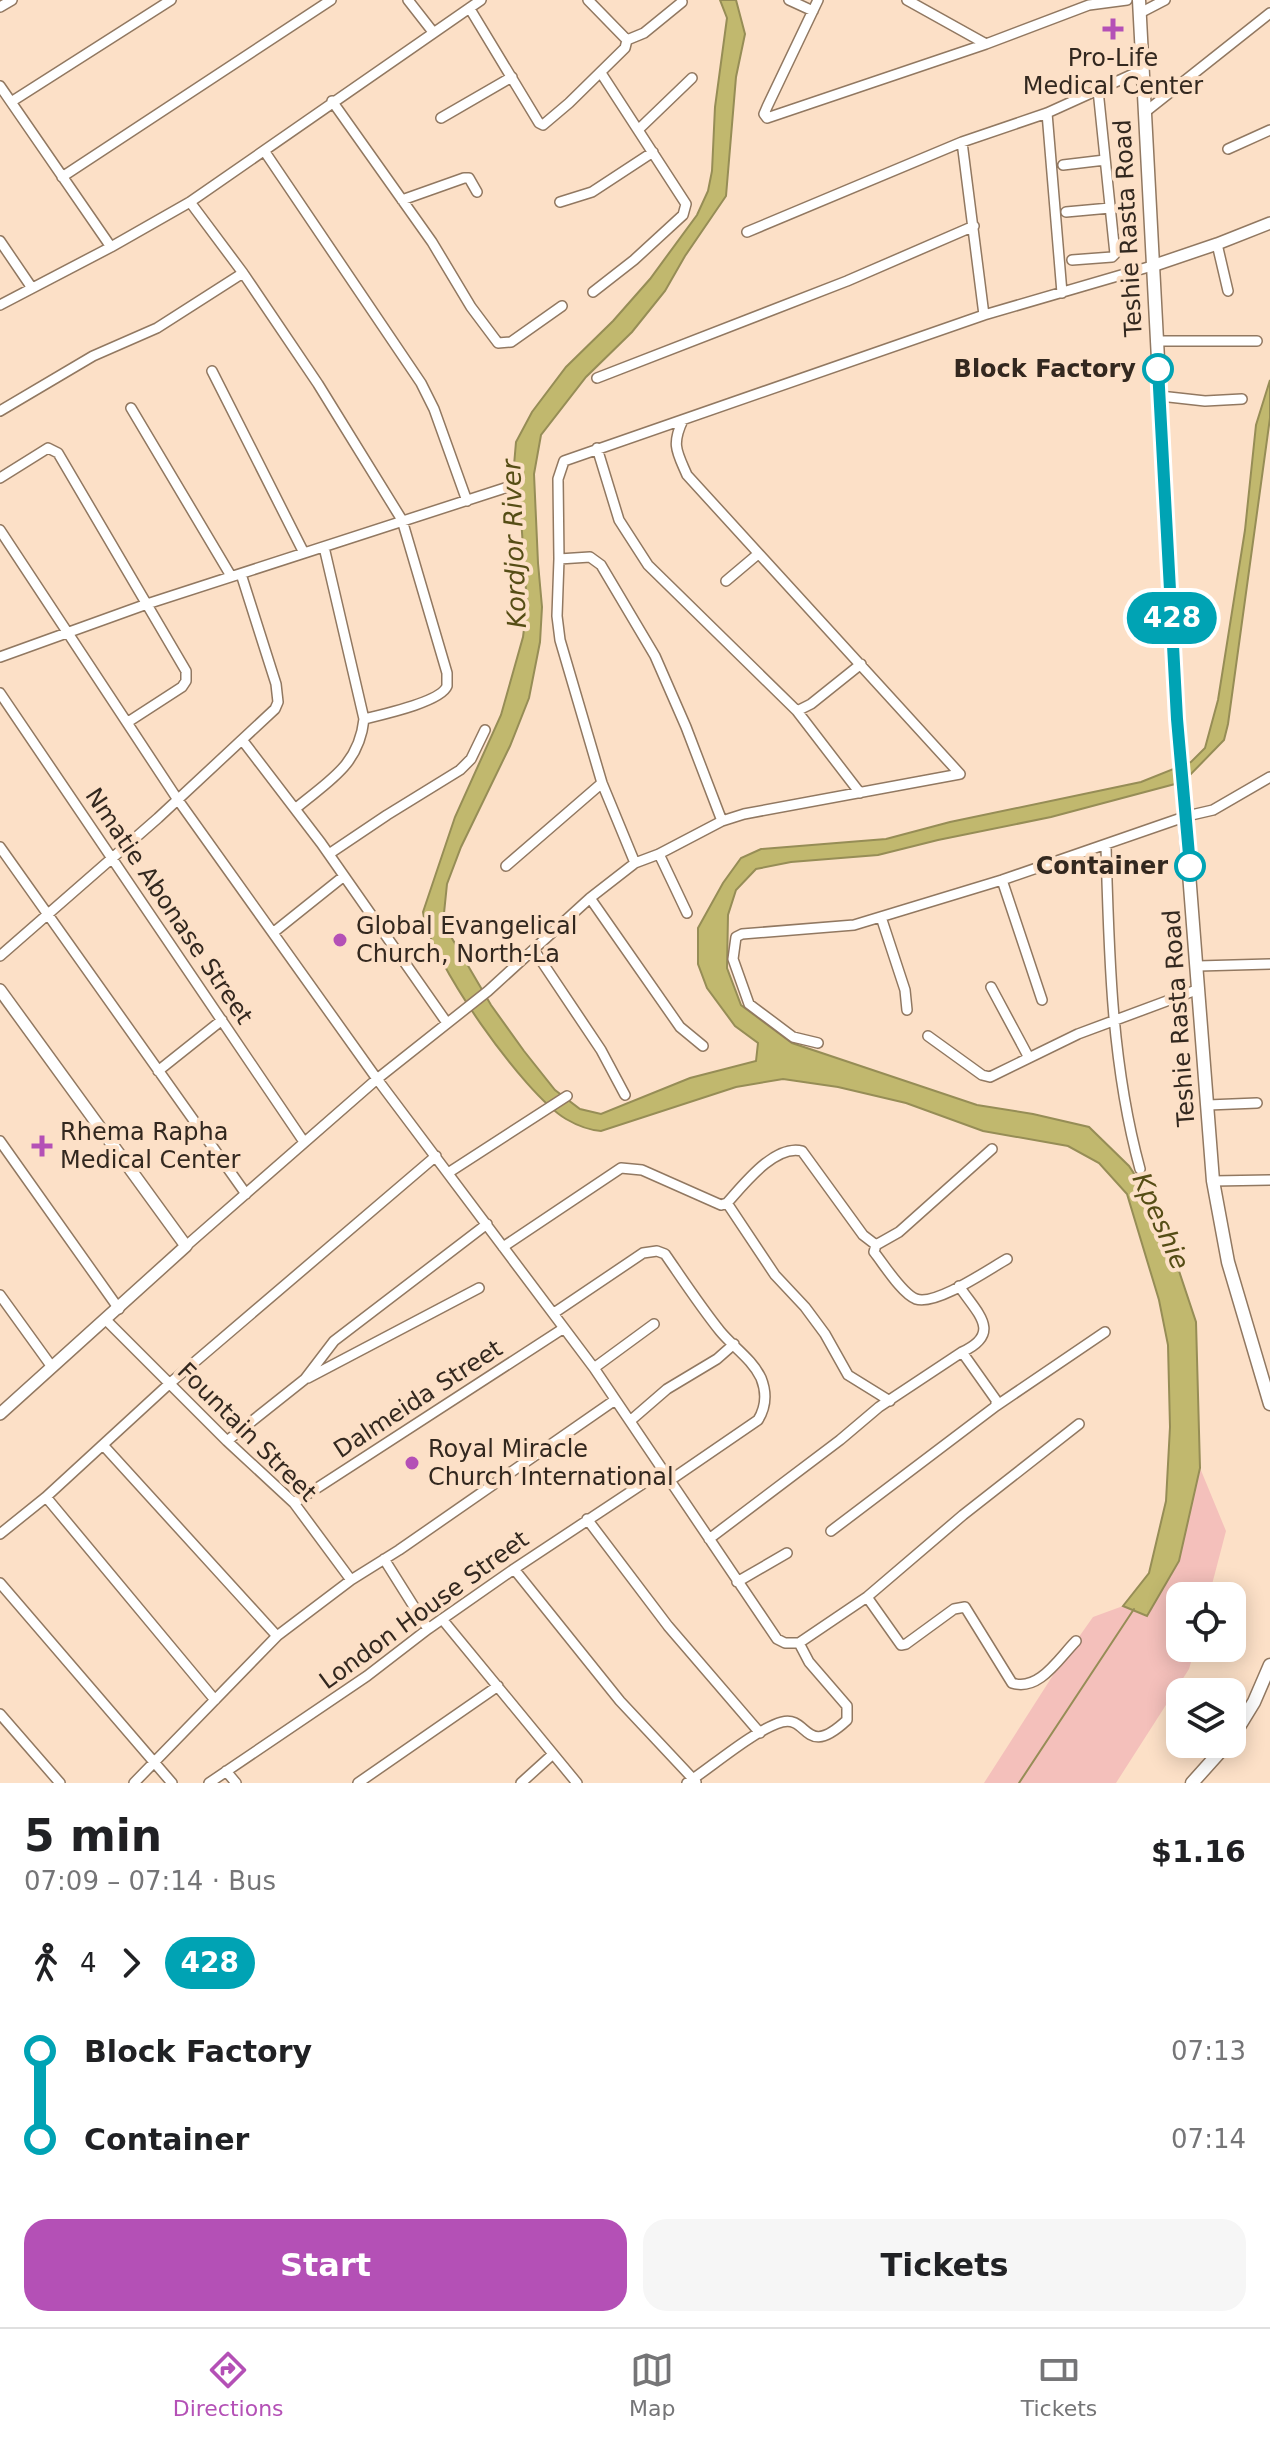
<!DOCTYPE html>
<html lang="en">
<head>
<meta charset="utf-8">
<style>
	body { margin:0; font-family:"DejaVu Sans",sans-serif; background:#f6f6f6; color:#202124; height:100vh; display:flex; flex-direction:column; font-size:30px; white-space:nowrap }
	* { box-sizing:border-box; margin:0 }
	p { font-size:26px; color:#757577 }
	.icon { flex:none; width:44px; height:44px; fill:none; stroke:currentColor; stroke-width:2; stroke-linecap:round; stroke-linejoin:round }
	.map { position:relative; height:1783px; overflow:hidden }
	.details { display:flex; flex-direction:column; background:#fff; flex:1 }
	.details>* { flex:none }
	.badge { padding:0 16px; border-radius:26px; font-size:28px; line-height:52px }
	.fabs { position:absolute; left:1166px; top:1582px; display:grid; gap:16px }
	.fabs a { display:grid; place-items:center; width:80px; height:80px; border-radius:16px; background:#fff; box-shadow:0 4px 20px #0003; font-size:40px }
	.map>.badge { position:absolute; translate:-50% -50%; box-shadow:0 0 0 4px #fff }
	.legs { display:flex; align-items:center; gap:12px; height:88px; padding:0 24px; font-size:26px }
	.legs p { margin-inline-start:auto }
	.headline { display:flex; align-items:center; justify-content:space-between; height:136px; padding:0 24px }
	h1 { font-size:44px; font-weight:700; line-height:60px }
	.cta { display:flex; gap:16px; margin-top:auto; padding:16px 24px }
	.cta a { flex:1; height:92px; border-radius:24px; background:#b450b6; color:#fff; font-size:32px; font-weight:700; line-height:92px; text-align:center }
	.cta a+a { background:#f6f6f6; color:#202124 }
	ul { padding:0 24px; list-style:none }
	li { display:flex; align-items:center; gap:28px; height:88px; font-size:30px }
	li i { display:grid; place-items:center; width:12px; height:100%; margin:0 10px; background:currentColor }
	li i::after { content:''; width:20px; height:20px; margin:-10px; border:6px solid; border-radius:50%; background:#fff }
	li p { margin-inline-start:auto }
	li:first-child i { background:linear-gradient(#0000 50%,currentColor 0) }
	li:last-child i { background:linear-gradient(currentColor 50%,#0000 0) }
	.dock { display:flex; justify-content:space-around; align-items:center; height:112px; border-top:2px solid #e0e0e0; background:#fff; font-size:22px; color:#757577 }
	.dock a { display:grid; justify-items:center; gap:4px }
	.dock .current { color:#b450b6 }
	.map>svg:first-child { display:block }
	.green { fill:#f4c0bb }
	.water { fill:#c1b86e; stroke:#968d56; stroke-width:2 }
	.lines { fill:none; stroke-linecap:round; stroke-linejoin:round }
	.stream { stroke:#968d56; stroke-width:2 }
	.minor-casing { stroke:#917861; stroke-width:12 }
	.tertiary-casing { stroke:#917861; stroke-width:14 }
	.secondary-casing { stroke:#917861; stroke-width:15 }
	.minor { stroke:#fff; stroke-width:9 }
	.tertiary { stroke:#fff; stroke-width:11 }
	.secondary { stroke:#fff; stroke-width:12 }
	.line-1-casing { stroke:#fff; stroke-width:18 }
	.line-1 { stroke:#00a3b4; stroke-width:12 }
	.poi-dot { fill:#b450b6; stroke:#fce0c7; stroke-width:3 }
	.stop-1-dot { fill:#fff; stroke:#00a3b4; stroke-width:4 }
	.labels { text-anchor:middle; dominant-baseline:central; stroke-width:8; stroke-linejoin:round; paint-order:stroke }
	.poi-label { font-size:24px; fill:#33281f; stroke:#fce0c7; text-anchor:start }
	.street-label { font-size:24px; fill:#33281f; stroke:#fce0c7 }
	.stop-label { font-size:24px; font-weight:bold; fill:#33281f; stroke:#fce0c7; text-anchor:end }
	.water-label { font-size:26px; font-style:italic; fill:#554d15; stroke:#fce0c7 }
</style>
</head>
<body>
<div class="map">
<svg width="1270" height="1783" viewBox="0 0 1270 1783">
	<rect width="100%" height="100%" fill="#fce0c7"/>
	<path class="green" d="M1200,1468L1226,1531L1209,1596H1180V1648H1195L1189,1669L1116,1783H984L1064,1658L1093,1617L1123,1606L1146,1615L1179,1561Z"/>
	<path class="water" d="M720,0H736L745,34L736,77L726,196L685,256L665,291L632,332L586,377L541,435L534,474L538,563L542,607L540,642L529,698L510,746L461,847L447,884L443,923L491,1005L524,1051L555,1090L580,1109L601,1114L690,1078L756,1061L758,1043L735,1026L707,988L698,964V928L723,883L741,858L761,849L886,839L950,822L1141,782L1191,762L1205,748L1218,700L1245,530L1256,425L1270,380V418L1228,724L1224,740L1188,777L1175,784L1051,817L938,840L878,855L791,862L756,869L736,890L728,915L727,968L741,1005L792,1043L977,1105L1033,1114L1089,1127L1129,1166L1150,1198L1175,1259L1196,1322L1200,1468L1179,1561L1147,1616L1123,1606L1149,1573L1166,1501L1170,1427L1168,1345L1159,1300L1127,1194L1099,1163L1068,1146L983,1131L906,1103L838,1087L783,1079L736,1087L601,1131C588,1130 578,1126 566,1119C524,1094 429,960 423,912L455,817L501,715L523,637L527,605L521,518L513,477L516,442L532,412L566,367L613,321L650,279L697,215L708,191L712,171L715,107L727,18Z"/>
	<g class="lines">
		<path class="stream" d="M1019,1783L1134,1609"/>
		<defs>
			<path id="minor" d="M408,0L433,32
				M789,0L813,11
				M818,0L767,107L764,114L767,118L986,44L1089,5L1127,0
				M907,0L986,44
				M0,7L12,0
				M470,9L539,123L543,125L569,103L625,48L627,40L588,0
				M1140,13L1165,0
				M627,40L644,33L682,2
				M0,86L111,247
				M332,101L432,242L471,307L498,343L511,342L562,306
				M11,102L171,0
				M1047,113L1062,293
				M1144,113L1270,13
				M441,118L512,77
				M639,129L692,78
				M962,142L984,315
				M1228,149L1270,130
				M265,152L421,383L434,409L467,501
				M1063,165L1105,160
				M62,177L331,0
				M402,200L464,178H469L477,192
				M190,202L243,273L318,384L402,520L447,673C447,674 447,685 447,686C441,702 380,715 364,719
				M560,202L592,192L653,152
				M1066,212L1110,208
				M747,232L962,142L1047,113L1142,70
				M0,241L32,288
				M1217,244L1228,291
				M1072,260L1112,257L1115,254L1098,90
				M593,292L634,260L683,215L686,204L601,73
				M0,305L111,247L190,202L481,0
				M1156,341H1257
				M212,371L304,553
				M597,378L847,281L974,226
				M1160,396L1205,401L1242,399
				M131,408L231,576
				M0,411L93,356L157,328L243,273
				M683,420C671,445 677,452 687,475L960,774
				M597,448L619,520L648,565L797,711L811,704L861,664
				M0,478L48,448L58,453L186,671V681L182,687L128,722
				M0,530L178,800L377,1079L594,1368L777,1639L785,1643H799L867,1597L963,1515L1079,1424
				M559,559L590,557L601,565L655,656L686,727L722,821
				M726,581L758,554
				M0,657L147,604L508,487
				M0,693L304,1142
				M797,711L860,793
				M243,741L321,843L447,1023
				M295,809C328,781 359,766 364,719L324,547
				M1106,846C1109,954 1111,1063 1140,1169
				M0,847L246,1194
				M329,854L387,815L460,770L471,759L485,730
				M659,854L687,913
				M635,863L602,783L560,640L557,616L559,559L558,479L564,461L984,315L1152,266
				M506,866L602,783
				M1002,880L1042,1000
				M590,898L680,1027L703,1046
				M881,917L905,990L907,1010
				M274,932L344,876
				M534,950L601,1050L625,1095
				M0,956L158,818L275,709L278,702L276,684L241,574
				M1198,966L1270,964
				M991,987L1028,1056
				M928,1036L982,1075L990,1077L1078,1034L1199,989
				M818,1043L793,1037L749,1004L733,959L736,937L742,934L854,925L1002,880L1187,816L1213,810L1270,777
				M158,1071L222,1020
				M1208,1105L1257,1103
				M0,1141L119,1309
				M448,1173L567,1096
				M1213,1181L1270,1180
				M727,1203L775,1275L805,1307L825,1334L848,1375L890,1401
				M876,1245L874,1252C883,1263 902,1294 916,1299C936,1306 989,1269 1007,1259
				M186,1246L377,1079L488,991L590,898L635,863L659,854L722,821L744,814L960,774
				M503,1247L621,1168L642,1170L721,1205L727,1203C744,1184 775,1144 802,1151L863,1235L876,1245L899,1232L992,1149
				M0,1295L52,1367
				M554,1313L643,1253L657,1251L665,1254C683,1280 700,1306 720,1331C733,1347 752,1359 761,1378C767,1393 766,1407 758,1420L669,1481
				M106,1320L227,1441L294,1503L351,1580
				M594,1368L654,1324
				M308,1378L479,1288
				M996,1406L1105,1332
				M630,1421L667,1389L717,1359L734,1344
				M227,1441L305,1379L334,1341L487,1224
				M103,1445L277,1636
				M46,1497L215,1700
				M294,1503L564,1328
				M587,1519L668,1626L760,1733
				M831,1531L996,1406V1400L962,1352
				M0,1534L46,1497L169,1384L436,1156
				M709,1539L840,1440L879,1407L962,1352C1003,1333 977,1313 959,1286
				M384,1559L428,1629
				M514,1569L620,1701L696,1782
				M737,1582L787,1553
				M0,1583L172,1783
				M867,1597L901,1645L906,1644L954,1609L965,1607L1012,1683C1039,1692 1059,1658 1076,1641
				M442,1619L577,1783
				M0,1714L60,1783
				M226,1771L236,1783
				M134,1783L277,1636L351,1580L399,1550L615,1400
				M209,1783L367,1676L428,1629L514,1569L662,1471
				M358,1783L498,1686
				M521,1783L553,1754
				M687,1783C713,1766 754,1730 782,1722C809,1715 804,1760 847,1720V1706L809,1662L799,1643"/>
			<path id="tertiary" d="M1152,266L1217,244L1270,223
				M0,990L186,1246L0,1414"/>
			<path id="secondary" d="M1139,0L1177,719L1213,1181L1228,1262L1270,1404
				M1232,1738L1254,1702L1270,1665
				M1192,1783L1227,1744"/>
		</defs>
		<use href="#minor" class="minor-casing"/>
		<use href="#tertiary" class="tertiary-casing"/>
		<use href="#secondary" class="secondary-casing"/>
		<use href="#minor" class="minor"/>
		<use href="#tertiary" class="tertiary"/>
		<use href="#secondary" class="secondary"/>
	</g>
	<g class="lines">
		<defs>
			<path id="line-1" d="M1158,369L1177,719L1190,866"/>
		</defs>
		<use href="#line-1" class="line-1-casing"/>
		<use href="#line-1" class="line-1"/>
	</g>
	<g class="poi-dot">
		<path d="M1109 17h8v8h8v8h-8v8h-8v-8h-8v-8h8z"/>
		<circle cx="340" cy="940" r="8"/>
		<path d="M38 1134h8v8h8v8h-8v8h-8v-8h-8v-8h8z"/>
		<circle cx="412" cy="1463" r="8"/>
	</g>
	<g class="stop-1-dot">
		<circle cx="1158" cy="369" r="14"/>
		<circle cx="1190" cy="866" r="14"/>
	</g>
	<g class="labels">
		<g class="poi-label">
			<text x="1113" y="58" text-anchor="middle">Pro-Life<tspan x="1113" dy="28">Medical Center</tspan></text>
			<text x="356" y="926">Global Evangelical<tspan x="356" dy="28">Church, North-La</tspan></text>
			<text x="60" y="1132">Rhema Rapha<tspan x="60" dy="28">Medical Center</tspan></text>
			<text x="428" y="1449">Royal Miracle<tspan x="428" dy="28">Church International</tspan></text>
		</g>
		<g class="street-label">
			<text transform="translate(1128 228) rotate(-93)">Teshie Rasta Road</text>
			<text transform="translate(169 906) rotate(56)">Nmatie Abonase Street</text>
			<text transform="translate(1179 1018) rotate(-94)">Teshie Rasta Road</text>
			<text transform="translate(418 1399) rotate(-33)">Dalmeida Street</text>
			<text transform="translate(247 1432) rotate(45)">Fountain Street</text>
			<text transform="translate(424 1610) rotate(-36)">London House Street</text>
		</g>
		<g class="stop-label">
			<text x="1136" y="369">Block Factory</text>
			<text x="1168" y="866">Container</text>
		</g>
		<g class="water-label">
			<text transform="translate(514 544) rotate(-92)">Kordjor River</text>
			<text transform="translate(1161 1221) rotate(66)">Kpeshie</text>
		</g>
	</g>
</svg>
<div class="fabs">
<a><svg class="icon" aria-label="locate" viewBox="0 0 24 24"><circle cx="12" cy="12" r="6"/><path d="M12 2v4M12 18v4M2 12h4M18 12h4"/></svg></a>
<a><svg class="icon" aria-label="layers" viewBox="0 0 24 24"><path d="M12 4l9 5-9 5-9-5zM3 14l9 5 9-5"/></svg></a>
</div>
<b class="badge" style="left:1172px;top:618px;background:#00a3b4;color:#fff">428</b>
</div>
<section class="details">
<div class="headline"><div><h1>5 min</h1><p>07:09 – 07:14 · Bus</p></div><b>$1.16</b></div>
<div class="legs"><svg class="icon" aria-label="walk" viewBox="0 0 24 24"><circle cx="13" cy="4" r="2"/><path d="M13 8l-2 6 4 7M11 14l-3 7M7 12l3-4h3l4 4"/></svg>4<svg class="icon" aria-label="forward" viewBox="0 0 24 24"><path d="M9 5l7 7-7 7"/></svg><b class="badge" style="background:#00a3b4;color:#fff">428</b></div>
<ul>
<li><i style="color:#00a3b4"></i><b>Block Factory</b><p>07:13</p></li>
<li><i style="color:#00a3b4"></i><b>Container</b><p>07:14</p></li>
</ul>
<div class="cta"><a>Start</a><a>Tickets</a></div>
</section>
<nav class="dock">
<a class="current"><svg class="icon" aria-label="directions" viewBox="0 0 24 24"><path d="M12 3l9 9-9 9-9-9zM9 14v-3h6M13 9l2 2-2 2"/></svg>Directions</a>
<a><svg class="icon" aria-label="map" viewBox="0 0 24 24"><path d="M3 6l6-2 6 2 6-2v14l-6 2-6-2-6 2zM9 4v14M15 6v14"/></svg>Map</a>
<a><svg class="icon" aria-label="tickets" viewBox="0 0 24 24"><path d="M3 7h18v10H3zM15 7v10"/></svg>Tickets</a>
</nav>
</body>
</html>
